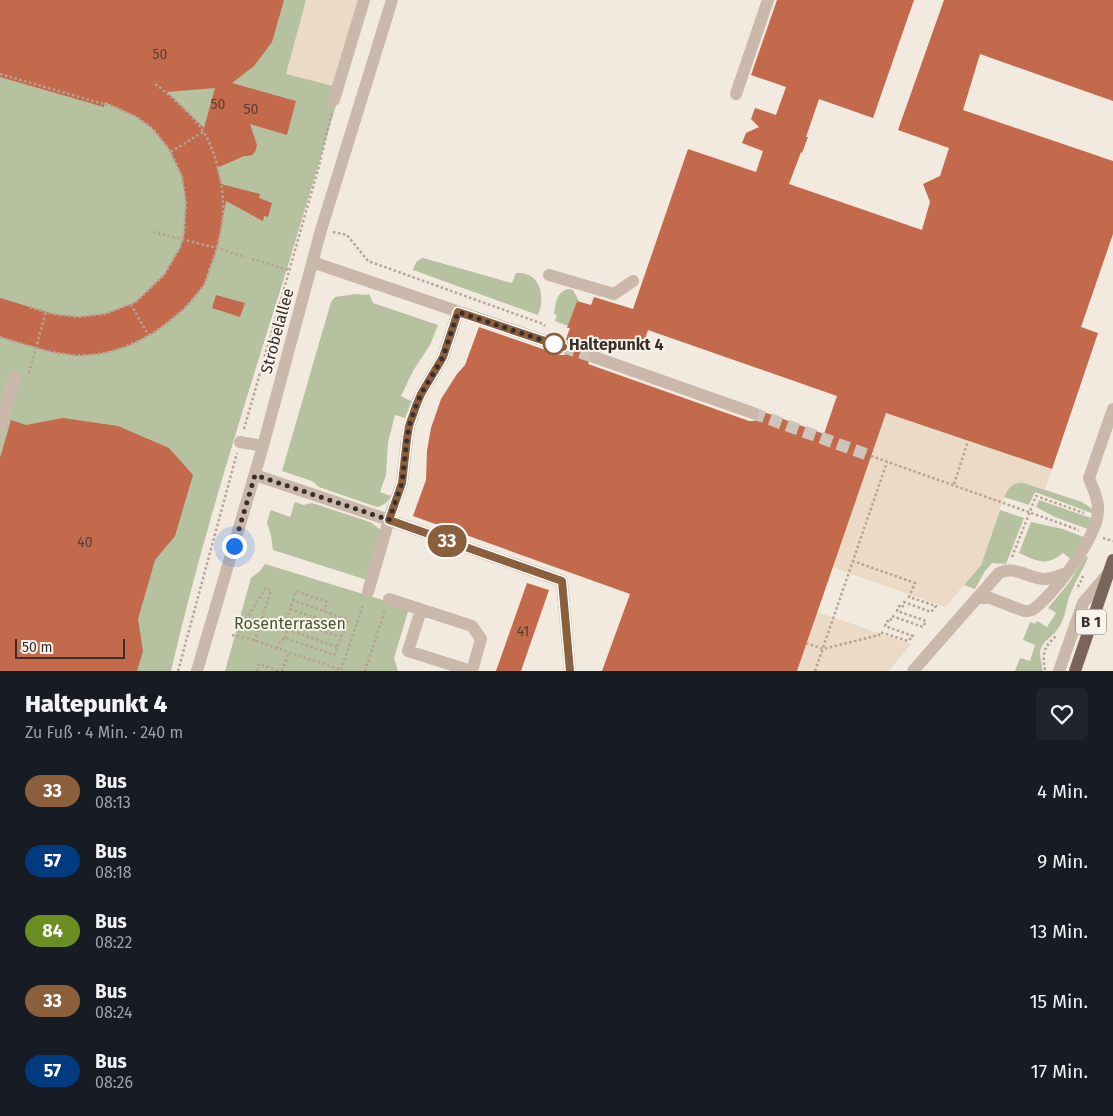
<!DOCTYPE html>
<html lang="de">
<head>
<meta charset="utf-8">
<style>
	body { margin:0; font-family:"Fira Sans",sans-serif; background:#20242c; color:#f1f3f6; height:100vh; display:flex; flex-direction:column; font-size:19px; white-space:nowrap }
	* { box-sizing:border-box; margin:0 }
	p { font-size:16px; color:#9ea1a6 }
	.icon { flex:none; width:28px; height:28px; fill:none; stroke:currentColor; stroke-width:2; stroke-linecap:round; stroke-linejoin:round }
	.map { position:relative; height:671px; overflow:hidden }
	.sheet { display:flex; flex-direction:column; background:#171b24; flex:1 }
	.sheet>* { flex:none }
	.badge { padding:0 10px; border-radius:16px; font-size:18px; line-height:32px }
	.scale { position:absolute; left:15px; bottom:12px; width:110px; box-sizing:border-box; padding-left:5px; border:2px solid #382e2a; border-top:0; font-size:14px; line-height:18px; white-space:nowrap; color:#382e2a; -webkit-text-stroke:4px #faf3eb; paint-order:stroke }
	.you { position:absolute; width:25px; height:25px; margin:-12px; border:4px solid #fff; border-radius:50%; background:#1a73e8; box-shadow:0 0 0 8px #1a73e833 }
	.map>.badge { position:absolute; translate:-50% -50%; box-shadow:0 0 0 2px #fff }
	.round { display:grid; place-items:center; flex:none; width:52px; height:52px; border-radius:8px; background:#20242c }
	.head { display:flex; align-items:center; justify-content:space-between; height:85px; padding:0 25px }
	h1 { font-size:24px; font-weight:800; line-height:38px }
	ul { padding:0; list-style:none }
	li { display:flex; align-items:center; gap:15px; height:70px; padding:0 25px }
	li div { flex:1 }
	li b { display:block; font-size:19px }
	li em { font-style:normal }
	li .badge { min-width:55px; font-weight:700; text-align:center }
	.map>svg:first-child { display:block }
	.green { fill:#b6c19f }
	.plaza { fill:#eadac6 }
	.building { fill:#c3694c; fill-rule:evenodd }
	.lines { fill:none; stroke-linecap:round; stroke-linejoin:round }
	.minor-tunnel { stroke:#cdc4bb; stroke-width:12; stroke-dasharray:12 6; stroke-linecap:butt }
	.path { stroke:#b6a395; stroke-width:2.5; stroke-dasharray:2.5 2.5; stroke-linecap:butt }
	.minor { stroke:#cab9ab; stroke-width:12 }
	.major { stroke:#7a655b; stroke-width:12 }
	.line-casing { stroke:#fff; stroke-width:11 }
	.line { stroke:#8b5e3c; stroke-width:8 }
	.walk { stroke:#382e2a; stroke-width:5; stroke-dasharray:0 9 }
	.stop-dot { fill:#fff; stroke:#8b5e3c; stroke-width:2.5 }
	.labels { text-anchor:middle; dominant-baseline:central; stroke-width:4; stroke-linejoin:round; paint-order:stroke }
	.number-label { font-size:14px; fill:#5b3d32 }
	.shield { fill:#faf3eb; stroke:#726964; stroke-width:1 }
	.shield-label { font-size:15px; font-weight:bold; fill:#382e2a }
	.street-label { font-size:16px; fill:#382e2a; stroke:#faf3eb }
	.stop-label { font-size:16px; font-weight:bold; fill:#382e2a; stroke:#faf3eb; text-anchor:start }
	.park-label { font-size:16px; fill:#47562e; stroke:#faf3eb }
</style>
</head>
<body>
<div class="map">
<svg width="1113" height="671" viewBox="0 0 1113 671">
	<rect width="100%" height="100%" fill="#f2e9df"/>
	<path class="green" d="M0,0H367C340,92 313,184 285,275C244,406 202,537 171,671H0Z
		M423,258L512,283L516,273C540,271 546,296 538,315L413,270C415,264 416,260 423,258Z
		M569,289L573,290L579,301H577L568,326L555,321L557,315L554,314C556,303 556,291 569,289Z
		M355,294L366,295L369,294L373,303L438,325L430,345L413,371L401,396L411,401L405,418L395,415L388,442L386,475L380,492L391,496C387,503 384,505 377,507L319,487L312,481L282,471L331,302L335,297Z
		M1021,482L1082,502L1091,508L1094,514L1035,492L1029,505L1004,497C1008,488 1011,483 1021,482Z
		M1039,500L1091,518L1088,529L1055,517L1036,507Z
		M295,502L303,505L312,503L370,522L381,530L367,580L273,550L271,536L267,522L271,510L290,517Z
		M1000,510L1024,518L1006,564L992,563L985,571L975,589L964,585L981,565Z
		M1031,522L1063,529L1086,538L1072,560L1063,553C1046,567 1038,561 1019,553Z
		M1086,556L1088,558C1082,571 1074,584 1069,597C1066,607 1065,618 1059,627C1055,635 1045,639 1041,648C1038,657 1043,663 1042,671H1015L1020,658L1030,661L1035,645L1023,640L1030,622L1035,624L1037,621L1047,627L1056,613L1048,608L1068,584Z
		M265,564L409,608L394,658L398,671H225L251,578L260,571Z"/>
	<path class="plaza" d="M306,0H369L341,88L286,74Z
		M886,413L1052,469L1045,489L1022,482L1014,484L1009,488L1004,497L981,565L945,607L832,567Z
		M817,612L911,644L889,671H797Z"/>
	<path class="building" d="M0,0H284L272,42L254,66L232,83L296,101L287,135L250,124L257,145L255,152L252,155L248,156H244L217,168L221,184L260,194L259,198L272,203L268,217L264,216L263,221L226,201L217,248L204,285L185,308L155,332L128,346L104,353L79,356L52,352L0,337V298L53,314L78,317L105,314L136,302L164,275L180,248L184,234L186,202L182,176L169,149L153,129L137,117L105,102L104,107L0,77ZM215,88L204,128L167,92Z
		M777,0H914L873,118L819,99L806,137H808L802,153L801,152L789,184L922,230L930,202L923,184L940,176L949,148L898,130L944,0H1113V101L980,54L963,110L1113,161V234L1081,327L1098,333L1052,469L886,413L797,671H602L630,594L413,516L426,480L427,451L431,428L441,399L457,374L465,365L479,327L560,355H564L569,353L571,349L569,342L566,339L570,328H567L577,301L591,305L594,297L633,309L688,149L756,172L763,151L742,143L746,133L759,127L751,119L755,108L776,115L786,87L751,75ZM648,330L837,396L824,434L761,411V415L758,419L754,421H749L588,364L589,363L586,358L588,351L593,349L600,350L606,343L642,349Z
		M216,295L245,303L240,317L212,308Z
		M63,418L118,426L169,448L193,475L175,536L155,560L138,619L143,651L137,671H0V458L11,420L26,425Z
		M527,583L549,590L521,671H496Z"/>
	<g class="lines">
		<path class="minor-tunnel" d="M563,347L594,357
			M753,413L871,456"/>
		<path class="path" d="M0,74L117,108L137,117L153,129L169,149L182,176L186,202L184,234L180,248L164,275L136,302L105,314L78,317L53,314L29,307
			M171,152L203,132
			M153,232L217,248L245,257
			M333,232L347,235L368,261L543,324L545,326
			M252,259L289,270
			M131,304L148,335
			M0,337C33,347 69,361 104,353C142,345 181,318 203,286C207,281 208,272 211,265C217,249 222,231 223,214C224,188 218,159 206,136C193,114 173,98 153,82
			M29,373L46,312
			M244,429L319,166L332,111
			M871,456L1079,530
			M954,484L968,441
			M1103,538L1113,541
			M1012,557L1036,496L1084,513
			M1078,587L1083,576
			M293,600L296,591L327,602L324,611
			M290,609L344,628
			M287,619L341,637
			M235,625L241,627L266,588L271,590L255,641
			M232,635L247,638L341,670L363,605
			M285,638L287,629L337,647
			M806,643L823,649L879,635L880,632L908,641L913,636L885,626L887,621L890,622L892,616L923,627L926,621L897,611L899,606L902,608L904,602L931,612L936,606L909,597L915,583L853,561
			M277,648L278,644L285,638L334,655L348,620L293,600L284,626L287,629
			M1045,670C1042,652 1044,647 1057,635
			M178,671L237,453
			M257,671L259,664L280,671
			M282,671L289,652
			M365,671L385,610
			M815,671L887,462"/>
		<path class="minor" d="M736,94L768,0
			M334,100L364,0
			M312,262L563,347
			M549,275L614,294L633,281
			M594,357L753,413
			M0,427L15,376
			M240,442L263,446
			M255,475L389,520L562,581L570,671
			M368,592L391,513L402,483L407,439L409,427L416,405L421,394L443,357L458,312
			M977,598H990L1024,611H1028L1032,610C1053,596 1097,538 1098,511C1099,500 1093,489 1089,478L1113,409
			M389,599L472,626L481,639L472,671
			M421,610L408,651L471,671
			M197,671L263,446L321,230L392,0
			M913,671L999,573C1014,565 1028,578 1043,579C1051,580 1059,575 1067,573
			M1059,671L1083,603L1108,574"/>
		<path class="major" d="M1075,671L1113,560"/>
	</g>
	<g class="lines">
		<defs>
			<path id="line" d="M563,347L458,312L443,357L421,394L416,406L409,426L407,439L402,483L389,520L562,581L570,671"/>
		</defs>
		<use href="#line" class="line-casing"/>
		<use href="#line" class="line"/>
		<path class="walk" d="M234,546L255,475L389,520L402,483L407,439L409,426L416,406L421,394L443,357L458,312L554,344"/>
	</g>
	<circle class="stop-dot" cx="554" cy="344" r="10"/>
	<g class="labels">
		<g class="number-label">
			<text x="160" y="54">50</text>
			<text x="218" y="104">50</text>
			<text x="251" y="109">50</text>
			<text x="85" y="542">40</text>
			<text x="523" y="631">41</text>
		</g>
		<rect class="shield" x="1076" y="609.5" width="30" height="25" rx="4"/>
		<g class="shield-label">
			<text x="1091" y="622">B 1</text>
		</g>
		<g class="street-label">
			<text transform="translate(277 331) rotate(-75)">Strobelallee</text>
		</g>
		<g class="stop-label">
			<text x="569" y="344">Haltepunkt 4</text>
		</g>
		<g class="park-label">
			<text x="290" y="623">Rosenterrassen</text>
		</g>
	</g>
</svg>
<div class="scale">50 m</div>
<div class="you" style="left:234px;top:546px"></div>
<b class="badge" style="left:447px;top:541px;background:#8b5e3c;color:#fff">33</b>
</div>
<section class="sheet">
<div class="head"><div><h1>Haltepunkt 4</h1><p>Zu Fuß · 4 Min. · 240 m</p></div><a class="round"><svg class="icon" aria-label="heart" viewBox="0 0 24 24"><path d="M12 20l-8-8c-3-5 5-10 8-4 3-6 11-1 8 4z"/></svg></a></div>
<ul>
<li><span class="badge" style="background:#8b5e3c;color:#fff">33</span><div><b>Bus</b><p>08:13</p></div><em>4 Min.</em></li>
<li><span class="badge" style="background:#003b80;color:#fff">57</span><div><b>Bus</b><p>08:18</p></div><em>9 Min.</em></li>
<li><span class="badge" style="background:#6b8e23;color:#fff">84</span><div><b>Bus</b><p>08:22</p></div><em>13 Min.</em></li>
<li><span class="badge" style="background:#8b5e3c;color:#fff">33</span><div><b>Bus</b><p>08:24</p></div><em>15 Min.</em></li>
<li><span class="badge" style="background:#003b80;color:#fff">57</span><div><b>Bus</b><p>08:26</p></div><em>17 Min.</em></li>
</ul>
</section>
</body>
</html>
